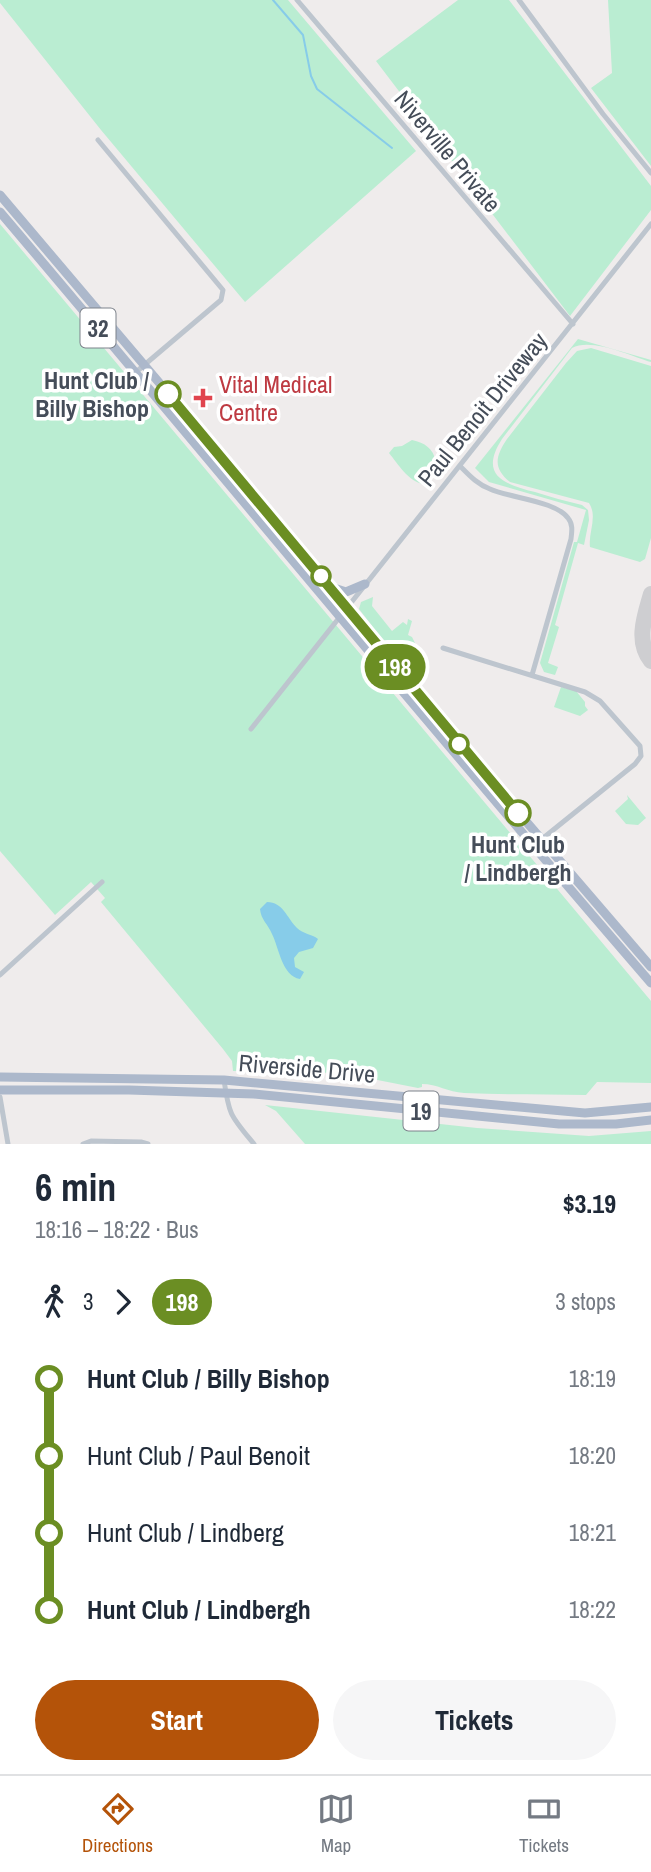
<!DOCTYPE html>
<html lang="en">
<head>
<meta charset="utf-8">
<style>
	body { margin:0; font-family:"Archivo Narrow",sans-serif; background:#f6f6f7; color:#1f2937; height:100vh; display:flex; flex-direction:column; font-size:26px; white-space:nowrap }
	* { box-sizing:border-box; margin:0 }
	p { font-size:23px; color:#747a83 }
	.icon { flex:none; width:38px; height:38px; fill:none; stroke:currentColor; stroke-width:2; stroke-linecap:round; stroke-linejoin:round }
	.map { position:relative; height:1144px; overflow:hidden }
	.details { display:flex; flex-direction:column; background:#fff; flex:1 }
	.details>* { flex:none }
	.badge { padding:0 14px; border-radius:23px; font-size:24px; line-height:46px }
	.map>.badge { position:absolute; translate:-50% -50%; box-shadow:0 0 0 4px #fff }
	.legs { display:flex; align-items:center; gap:10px; height:77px; padding:0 35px; font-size:23px }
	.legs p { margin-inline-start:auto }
	.headline { display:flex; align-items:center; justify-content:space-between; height:119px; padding:0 35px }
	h1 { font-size:38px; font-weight:700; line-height:52px }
	.primary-button { display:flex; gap:14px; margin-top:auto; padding:14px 35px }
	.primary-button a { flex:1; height:80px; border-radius:42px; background:#b45309; color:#fff; font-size:28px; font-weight:700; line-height:80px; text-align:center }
	.primary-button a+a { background:#f6f6f7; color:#1f2937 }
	ul { padding:0 35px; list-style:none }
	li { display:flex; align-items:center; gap:24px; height:77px; font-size:26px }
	li i { display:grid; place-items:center; width:10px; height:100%; margin:0 9px; background:currentColor }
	li i::after { content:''; width:18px; height:18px; margin:-9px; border:5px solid; border-radius:50%; background:#fff }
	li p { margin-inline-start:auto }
	li:first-child i { background:linear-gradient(#0000 50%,currentColor 0) }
	li:last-child i { background:linear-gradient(currentColor 50%,#0000 0) }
	.tab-bar { display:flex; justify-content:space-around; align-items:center; height:98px; border-top:2px solid #e0e1e3; background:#fff; font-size:19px; color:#747a83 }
	.tab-bar a { display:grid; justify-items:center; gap:4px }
	.tab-bar .on { color:#b45309 }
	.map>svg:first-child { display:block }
	.green { fill:#baedd2 }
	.water { fill:#87cce9 }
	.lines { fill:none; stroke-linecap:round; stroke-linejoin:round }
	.stream { stroke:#87cce9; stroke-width:2 }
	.taxiway { stroke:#ceced1; stroke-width:16 }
	.minor { stroke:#bdc5ce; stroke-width:5 }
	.primary { stroke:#acb8cb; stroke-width:9 }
	.line-1-casing { stroke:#fff; stroke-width:16 }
	.line-1 { stroke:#6b8e23; stroke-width:10 }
	.stop-1-dot { fill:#fff; stroke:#6b8e23; stroke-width:3.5 }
	.health-dot { fill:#e0444e; stroke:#fff; stroke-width:2.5 }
	.labels { text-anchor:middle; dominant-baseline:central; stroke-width:7; stroke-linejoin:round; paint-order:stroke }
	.shield { fill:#fff; stroke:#7d828b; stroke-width:2 }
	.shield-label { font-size:23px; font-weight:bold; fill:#454d59 }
	.street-label { font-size:24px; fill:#454d59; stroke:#fff }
	.stop-label { font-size:24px; font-weight:bold; fill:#454d59; stroke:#fff; text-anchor:end }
	.health-label { font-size:24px; fill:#be3a42; stroke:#fff; text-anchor:start }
</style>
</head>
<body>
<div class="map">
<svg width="651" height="1144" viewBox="0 0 651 1144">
	<rect width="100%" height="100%" fill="#efecec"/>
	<path class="green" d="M0,0H288L416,151L245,302L101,130L0,3Z
		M458,0H509L651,186V210L570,316L376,61Z
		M608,0H651V166L591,88L612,73Z
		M0,224L651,1001V1083L597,1082L586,1095C546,1094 505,1095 464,1093C448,1092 437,1084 422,1084V1087L418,1088L342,1073L233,1071L232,1061L223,1049L101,902L105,898L91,882L55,915L0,851Z
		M578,339L651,360V362C631,356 591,337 572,348L502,439C479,475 503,484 535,492C550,497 566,501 582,505L588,510L589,520L584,545L578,543L555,625L559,627L548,663L558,667L555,675L544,672L540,663L574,542H577L586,510L489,482L475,468Z
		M591,348L651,366V538L645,559L640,562L590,547C588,532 598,517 589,503L510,482C493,468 495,457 507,439L566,363L577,351Z
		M412,440C425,443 433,448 436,462L423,484C408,481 398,464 389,453L394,447L402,446Z
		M373,597L372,606L392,631L403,622L407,625L408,619L412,621L408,635L412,637L417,647L410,655L400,647L390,649L359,609L361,602Z
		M561,687L576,691L585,702V706L588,710L580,716L554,707Z
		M627,795L646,818L638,825L626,824L615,811L628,799Z
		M265,1105L477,1128L589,1136L651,1131V1144H305L276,1111Z"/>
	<path class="water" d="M267,902C283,902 287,918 297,928C303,934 312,934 318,939L313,948L299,952L294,958L295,967L304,972L300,979C282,976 279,948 272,934C268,924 261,920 260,909Z"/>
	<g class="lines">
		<path class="stream" d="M273,0L303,35L311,76L317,89L392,148"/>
		<path class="taxiway" d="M651,594C645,615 635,641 651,661"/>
		<path class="minor" d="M297,0L573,324
			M519,0L603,114L651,173
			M98,140L223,290L221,300L136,372
			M460,466C469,475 477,484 490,489C510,498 556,501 568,518C573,524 572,531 571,539L532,675
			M443,648L585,692L600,701L640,746L641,756L635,764L532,847
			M251,729L651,224
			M0,975L102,882
			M224,1080C229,1116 231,1116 254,1144
			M0,1097L8,1144
			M83,1144L91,1141L141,1142L148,1144"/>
		<path class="primary" d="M0,195L279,524L433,713L651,967
			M0,212C218,469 431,729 651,983
			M331,587L346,592L365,584
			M0,1077L224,1080L585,1113L651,1107
			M0,1090H129L254,1094L559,1124H616L651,1120"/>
	</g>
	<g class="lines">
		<defs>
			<path id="line-1" d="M168,394L518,813"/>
		</defs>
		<use href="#line-1" class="line-1-casing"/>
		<use href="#line-1" class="line-1"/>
	</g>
	<g class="stop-1-dot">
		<circle cx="168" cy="394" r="12"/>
		<circle cx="321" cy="576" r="9"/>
		<circle cx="459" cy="744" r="9"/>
		<circle cx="518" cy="813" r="12"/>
	</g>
	<path class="health-dot" d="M199.5 387.5h7v7h7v7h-7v7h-7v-7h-7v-7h7z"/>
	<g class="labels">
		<g class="shield">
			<rect x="80.5" y="308.5" width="35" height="39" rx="5"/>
			<rect x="403.5" y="1091.5" width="35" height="39" rx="5"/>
		</g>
		<g class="shield-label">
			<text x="98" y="328">32</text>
			<text x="421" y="1111">19</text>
		</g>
		<g class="street-label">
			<text transform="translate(448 151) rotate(50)">Niverville Private</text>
			<text transform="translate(482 409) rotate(-51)">Paul Benoit Driveway</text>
			<text transform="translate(307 1068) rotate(5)">Riverside Drive</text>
		</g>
		<g class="stop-label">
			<text x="149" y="380">Hunt Club /<tspan x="149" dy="28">Billy Bishop</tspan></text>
			<text x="518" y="844" text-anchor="middle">Hunt Club<tspan x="518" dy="28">/ Lindbergh</tspan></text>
		</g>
		<g class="health-label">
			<text x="219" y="384">Vital Medical<tspan x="219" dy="28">Centre</tspan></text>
		</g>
	</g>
</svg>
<b class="badge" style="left:395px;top:667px;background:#6b8e23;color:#fff">198</b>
</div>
<section class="details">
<div class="headline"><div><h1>6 min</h1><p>18:16 – 18:22 · Bus</p></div><b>$3.19</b></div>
<div class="legs"><svg class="icon" aria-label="walk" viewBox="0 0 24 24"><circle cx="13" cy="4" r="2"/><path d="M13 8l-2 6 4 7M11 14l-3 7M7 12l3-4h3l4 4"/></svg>3<svg class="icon" aria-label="forward" viewBox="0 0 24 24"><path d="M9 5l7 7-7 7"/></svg><b class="badge" style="background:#6b8e23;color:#fff">198</b><p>3 stops</p></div>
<ul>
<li><i style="color:#6b8e23"></i><b>Hunt Club / Billy Bishop</b><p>18:19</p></li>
<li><i style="color:#6b8e23"></i><span>Hunt Club / Paul Benoit</span><p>18:20</p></li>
<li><i style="color:#6b8e23"></i><span>Hunt Club / Lindberg</span><p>18:21</p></li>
<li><i style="color:#6b8e23"></i><b>Hunt Club / Lindbergh</b><p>18:22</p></li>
</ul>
<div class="primary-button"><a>Start</a><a>Tickets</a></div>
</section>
<nav class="tab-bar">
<a class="on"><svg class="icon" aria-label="directions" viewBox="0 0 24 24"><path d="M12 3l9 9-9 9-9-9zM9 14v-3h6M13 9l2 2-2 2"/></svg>Directions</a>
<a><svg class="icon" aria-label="map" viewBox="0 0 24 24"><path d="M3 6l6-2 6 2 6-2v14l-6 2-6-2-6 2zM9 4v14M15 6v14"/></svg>Map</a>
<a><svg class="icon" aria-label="tickets" viewBox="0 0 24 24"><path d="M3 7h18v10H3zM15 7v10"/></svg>Tickets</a>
</nav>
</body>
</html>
